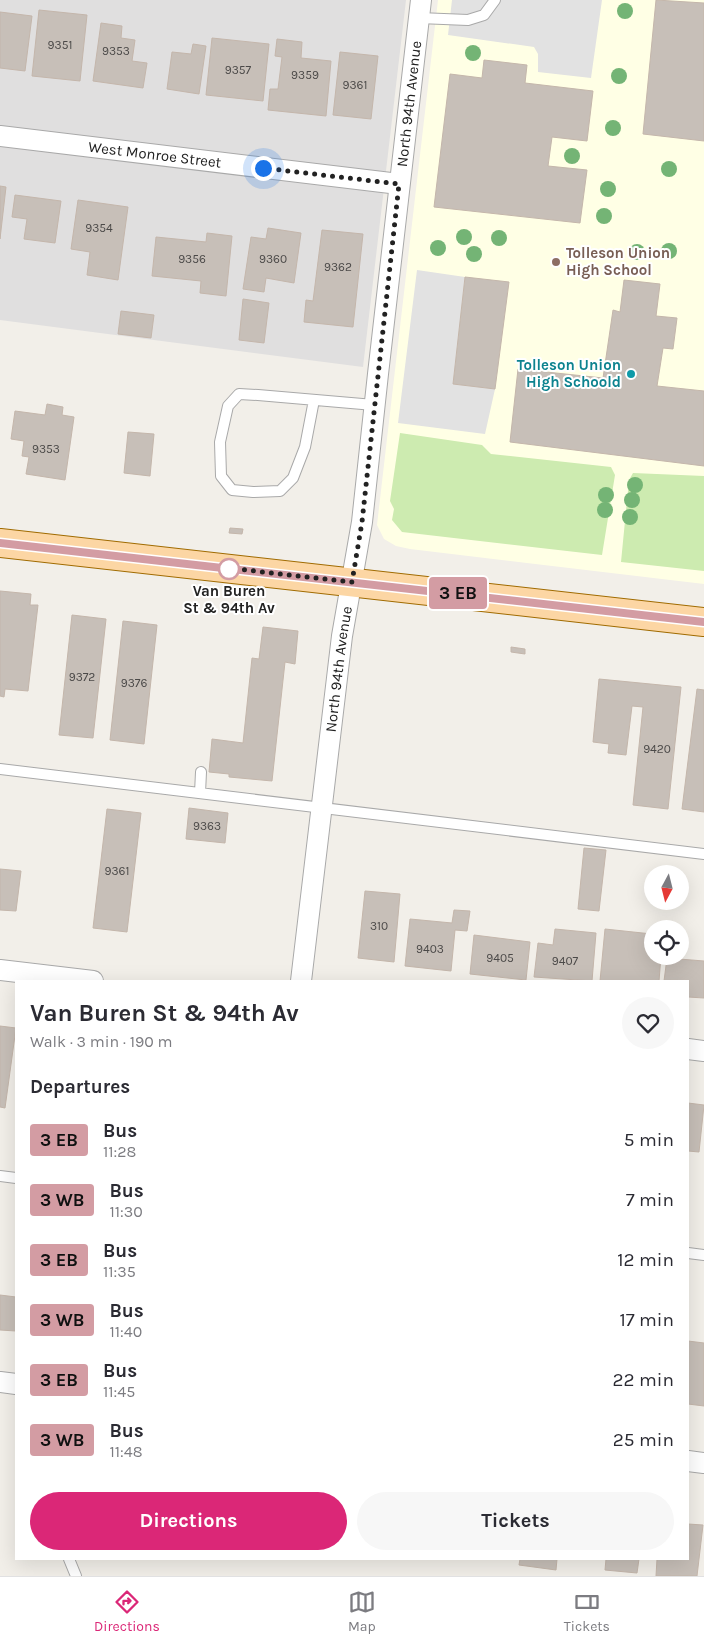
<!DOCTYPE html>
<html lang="en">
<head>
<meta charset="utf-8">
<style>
	body { margin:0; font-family:Karla,sans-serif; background:#f7f7f7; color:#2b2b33; height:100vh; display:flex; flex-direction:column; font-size:19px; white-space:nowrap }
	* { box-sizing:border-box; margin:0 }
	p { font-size:16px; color:#7c7c81 }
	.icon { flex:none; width:28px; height:28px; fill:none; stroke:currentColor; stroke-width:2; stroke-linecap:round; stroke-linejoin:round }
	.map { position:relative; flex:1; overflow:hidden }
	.side { position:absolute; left:15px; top:980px; width:674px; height:580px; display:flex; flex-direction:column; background:#fff; border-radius:0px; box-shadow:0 5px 20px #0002 }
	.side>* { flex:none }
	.badge { padding:0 10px; border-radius:4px; font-size:18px; line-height:32px }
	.needle { width:32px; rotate:187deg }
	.controls { position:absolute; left:644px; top:865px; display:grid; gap:10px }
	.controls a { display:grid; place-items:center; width:45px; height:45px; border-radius:50%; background:#fff; box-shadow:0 5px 20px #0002; font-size:25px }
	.you { position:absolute; width:25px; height:25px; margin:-12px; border:4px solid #fff; border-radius:50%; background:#1a73e8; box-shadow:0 0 0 8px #1a73e833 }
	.map>.badge { position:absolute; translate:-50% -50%; box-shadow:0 0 0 2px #fff }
	h2 { padding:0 15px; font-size:19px; line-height:45px }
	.round { display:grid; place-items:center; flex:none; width:52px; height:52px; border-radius:26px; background:#f7f7f7 }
	.overview { display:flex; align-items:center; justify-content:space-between; height:85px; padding:0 15px }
	h1 { font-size:24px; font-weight:700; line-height:38px }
	.primary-button { display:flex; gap:10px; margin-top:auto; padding:10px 15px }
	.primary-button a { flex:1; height:58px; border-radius:30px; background:#db2777; color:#fff; font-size:20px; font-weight:700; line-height:58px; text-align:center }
	.primary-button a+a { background:#f7f7f7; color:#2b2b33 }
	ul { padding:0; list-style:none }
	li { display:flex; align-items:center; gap:15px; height:60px; padding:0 15px }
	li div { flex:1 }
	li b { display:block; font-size:19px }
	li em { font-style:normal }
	li .badge { min-width:55px; font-weight:700; text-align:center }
	.tabs { display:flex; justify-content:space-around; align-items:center; height:70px; border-top:1px solid #e1e1e2; background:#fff; font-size:14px; color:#7c7c81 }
	.tabs a { display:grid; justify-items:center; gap:2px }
	.tabs .selected { color:#db2777 }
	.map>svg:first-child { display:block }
	.residential { fill:#e0dfdf }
	.education { fill:#ffffe5 }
	.grass { fill:#cdebb0 }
	.parking { fill:#e2e2e2 }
	.building { fill:#c7bfb8; stroke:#c4b6ab }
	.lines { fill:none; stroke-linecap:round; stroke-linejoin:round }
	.lane-casing { stroke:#a9a9a9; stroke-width:12 }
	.street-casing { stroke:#a9a9a9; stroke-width:22 }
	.primary-casing { stroke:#a06b00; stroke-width:30 }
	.lane { stroke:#fff; stroke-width:10 }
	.street { stroke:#fff; stroke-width:20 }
	.primary { stroke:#fcd6a4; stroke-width:28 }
	.tree { fill:#74b475 }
	.line-casing { stroke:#fff; stroke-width:11 }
	.line { stroke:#d39ca3; stroke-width:8 }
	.walk { stroke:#222; stroke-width:5; stroke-dasharray:0 9 }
	.education-dot { fill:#8d6e63; stroke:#fff; stroke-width:2 }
	.culture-dot { fill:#0f9aa8; stroke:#fff; stroke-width:2 }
	.stop-dot { fill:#fff; stroke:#d39ca3; stroke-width:2.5 }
	.labels { text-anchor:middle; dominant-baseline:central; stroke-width:4; stroke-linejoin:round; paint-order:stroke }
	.number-label { font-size:12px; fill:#4b4948 }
	.street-label { font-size:15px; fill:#222; stroke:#fff }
	.education-label { font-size:15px; font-weight:bold; fill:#785e54; stroke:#fff; text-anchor:start }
	.culture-label { font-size:15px; font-weight:bold; fill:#0d838f; stroke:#fff; text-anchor:end }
	.stop-label { font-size:15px; font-weight:bold; fill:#222; stroke:#fff }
</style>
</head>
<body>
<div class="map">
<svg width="704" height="1576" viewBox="0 0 704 1576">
	<rect width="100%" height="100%" fill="#f2efe9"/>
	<path class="residential" d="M0,0H406L363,367L0,320Z"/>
	<path class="education" d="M438,0H704V584L410,549L396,546L384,539L377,525Z"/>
	<path class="grass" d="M400,433L482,445L491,454L611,467L615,475L602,555L402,532L392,520L394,509L390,501Z
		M633,473L704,476V571L621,562L629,480Z"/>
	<path class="parking" d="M452,0H602L591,78L538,72V54L534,47L448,35Z
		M417,270L465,277L453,384L495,389L485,434L398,423Z"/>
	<path class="building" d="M656,0L704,3V141L643,134Z
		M39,10L87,15L80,81L32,76Z
		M0,12L32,16L25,71L0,68Z
		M101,23L122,26L121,38L135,40L132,61L147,63L143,88L93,81Z
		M212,38L269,44L263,101L206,95Z
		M277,39L302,42L301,58L331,61L326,116L268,110L270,89H278L282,57L275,56Z
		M193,44L206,46L199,94L167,89L172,52L191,54Z
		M340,52L378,56L371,119L333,115Z
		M484,60L527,65L525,83L593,91L587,141L552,137L548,166L587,170L580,223L434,207L450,74L482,78Z
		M0,186L6,187L0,239Z
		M15,195L61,201L55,243L24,239L27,219L12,217Z
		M78,200L128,207L118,280L87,275L90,252L71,249Z
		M268,228L301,233L294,283L266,278L264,292L243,289L251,237L266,239Z
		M322,230L363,234L353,327L304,322L306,300L313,301Z
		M207,233L232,236L226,296L200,293L201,281L152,276L156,237L206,242Z
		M465,277L509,282L495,389L453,384Z
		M624,280L660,284L656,316L677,318L673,349L663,348L657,386L704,391V466L510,442L518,369L603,378L613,310L620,312Z
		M243,299L269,303L264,343L239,340Z
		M121,311L154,315L151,338L118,334Z
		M47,404L63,407L62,415L74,417L65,480L26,474L29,457L22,456L24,441L11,439L15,411L45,415Z
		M128,432L154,434L150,476L124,473Z
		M230,528L243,529L242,534L229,533Z
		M0,591L31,594L30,605H38L28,691L5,689L4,697L0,696Z
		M72,615L106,619L93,738L59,735Z
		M123,621L157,625L144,744L110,740Z
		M263,627L298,631L295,664L285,662L272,781L229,777V774L209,772L212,739L243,743L252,658L259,659Z
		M511,647L525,649V654L511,652Z
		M599,679L681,687L668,809L633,805L643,707L632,706L626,755L608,753L609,744L593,742Z
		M697,689L704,690V812L682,809Z
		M189,808L228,813L225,843L186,839Z
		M107,809L141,813L127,932L93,928Z
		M584,848L606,850L599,911L578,909Z
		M0,869L21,871L16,911L0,910Z
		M365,891L400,894L394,962L358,958Z
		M454,910L470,911L467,931L455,930L451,971L405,966L410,919L452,923Z
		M555,929L596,933L592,981L534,977L538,943L553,945Z
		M605,929L652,934V956H661L659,981H600Z
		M474,935L530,942L526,980L470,974Z
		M667,958L704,961V998L688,997V981H664Z
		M0,1026L16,1028L5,1108L0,1107Z
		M688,1103L704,1105L699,1152L688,1151Z
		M0,1295L16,1297V1331L0,1330Z
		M688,1341L704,1343V1406L688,1404Z
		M688,1524L703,1525L697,1576H656L657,1559H688Z
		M520,1559H557L556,1570L519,1565Z
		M606,1559H639L637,1573L605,1570Z"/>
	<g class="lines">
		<defs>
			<path id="lane" d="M419,18L468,20L484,15L495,0
				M314,400L305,447L293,478L280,491L253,492L232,490L221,476L220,442L228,406L239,394L258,395L374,405
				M0,769L704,854
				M200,793L201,772
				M0,1176L16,1178
				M688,1253L704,1255
				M69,1559L76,1576"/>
			<g id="street">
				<path id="s1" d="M0,136L399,184"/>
				<path d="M0,970L93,981"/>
				<path id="s2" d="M301,981L342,636L362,522L378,374L421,0"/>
				<path d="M688,1049L704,1051"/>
				<path d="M0,1382L16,1384"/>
				<path d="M688,1461L704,1463"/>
			</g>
			<path id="primary" d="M0,543L704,622"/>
		</defs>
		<use href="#lane" class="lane-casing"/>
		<use href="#street" class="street-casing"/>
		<use href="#primary" class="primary-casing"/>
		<use href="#lane" class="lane"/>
		<use href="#street" class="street"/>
		<use href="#primary" class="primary"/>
	</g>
	<g class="tree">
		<circle cx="625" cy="11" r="8"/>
		<circle cx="473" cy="53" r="8"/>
		<circle cx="619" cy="76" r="8"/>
		<circle cx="613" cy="128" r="8"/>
		<circle cx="572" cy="156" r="8"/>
		<circle cx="669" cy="169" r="8"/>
		<circle cx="608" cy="189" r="8"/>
		<circle cx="604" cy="216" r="8"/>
		<circle cx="464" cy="237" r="8"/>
		<circle cx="499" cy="238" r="8"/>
		<circle cx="438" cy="248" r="8"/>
		<circle cx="669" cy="251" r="8"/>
		<circle cx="637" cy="252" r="8"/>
		<circle cx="474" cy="254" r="8"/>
		<circle cx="635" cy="485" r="8"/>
		<circle cx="606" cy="495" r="8"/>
		<circle cx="632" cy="500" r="8"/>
		<circle cx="605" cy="510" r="8"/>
		<circle cx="630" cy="517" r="8"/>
	</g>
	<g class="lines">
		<defs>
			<path id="line" d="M0,543L704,622"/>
		</defs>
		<use href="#line" class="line-casing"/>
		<use href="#line" class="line"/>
		<path class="walk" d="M229,569L228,568L352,582L362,522L399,184L263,168"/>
	</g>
	<circle class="education-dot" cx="556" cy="262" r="5"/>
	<circle class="culture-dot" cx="631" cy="374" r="5"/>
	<circle class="stop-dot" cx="229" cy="569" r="10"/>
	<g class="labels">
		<g class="number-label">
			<text x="60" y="45">9351</text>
			<text x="116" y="51">9353</text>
			<text x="238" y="70">9357</text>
			<text x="305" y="75">9359</text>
			<text x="355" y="85">9361</text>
			<text x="99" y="228">9354</text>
			<text x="192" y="259">9356</text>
			<text x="273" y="259">9360</text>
			<text x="338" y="267">9362</text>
			<text x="46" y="449">9353</text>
			<text x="82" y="677">9372</text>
			<text x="134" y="683">9376</text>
			<text x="657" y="749">9420</text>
			<text x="207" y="826">9363</text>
			<text x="117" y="871">9361</text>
			<text x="379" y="926">310</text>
			<text x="430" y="949">9403</text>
			<text x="500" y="958">9405</text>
			<text x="565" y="961">9407</text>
		</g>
		<g class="street-label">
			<text stroke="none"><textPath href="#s2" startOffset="884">North 94th Avenue</textPath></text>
			<text stroke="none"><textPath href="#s1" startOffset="156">West Monroe Street</textPath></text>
			<text stroke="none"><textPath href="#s2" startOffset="314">North 94th Avenue</textPath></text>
		</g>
		<g class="education-label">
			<text x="566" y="253">Tolleson Union<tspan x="566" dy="17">High School</tspan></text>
		</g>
		<g class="culture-label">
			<text x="621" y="365">Tolleson Union<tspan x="621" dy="17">High Schoold</tspan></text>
		</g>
		<g class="stop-label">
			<text x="229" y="591">Van Buren<tspan x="229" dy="17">St &amp; 94th Av</tspan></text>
		</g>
	</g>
</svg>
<div class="controls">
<a><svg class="needle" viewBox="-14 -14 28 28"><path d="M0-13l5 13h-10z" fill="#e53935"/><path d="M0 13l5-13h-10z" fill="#7c7c81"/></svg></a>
<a><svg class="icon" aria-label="locate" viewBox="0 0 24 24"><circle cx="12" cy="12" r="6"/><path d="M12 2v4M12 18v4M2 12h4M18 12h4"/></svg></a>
</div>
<div class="you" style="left:263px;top:168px"></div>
<b class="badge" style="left:458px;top:593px;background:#d39ca3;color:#111">3 EB</b>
<section class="side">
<div class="overview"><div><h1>Van Buren St &amp; 94th Av</h1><p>Walk · 3 min · 190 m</p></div><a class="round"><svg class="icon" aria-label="heart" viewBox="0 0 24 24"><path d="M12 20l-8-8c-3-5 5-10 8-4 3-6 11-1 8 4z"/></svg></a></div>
<h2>Departures</h2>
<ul>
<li><span class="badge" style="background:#d39ca3;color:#111">3 EB</span><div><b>Bus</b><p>11:28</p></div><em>5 min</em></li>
<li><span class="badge" style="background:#d39ca3;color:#111">3 WB</span><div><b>Bus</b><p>11:30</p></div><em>7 min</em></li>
<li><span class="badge" style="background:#d39ca3;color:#111">3 EB</span><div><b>Bus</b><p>11:35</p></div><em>12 min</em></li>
<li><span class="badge" style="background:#d39ca3;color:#111">3 WB</span><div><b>Bus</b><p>11:40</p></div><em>17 min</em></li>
<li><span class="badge" style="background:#d39ca3;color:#111">3 EB</span><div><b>Bus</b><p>11:45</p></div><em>22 min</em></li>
<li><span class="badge" style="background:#d39ca3;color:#111">3 WB</span><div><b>Bus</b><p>11:48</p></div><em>25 min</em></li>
</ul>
<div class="primary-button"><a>Directions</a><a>Tickets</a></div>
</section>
</div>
<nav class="tabs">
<a class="selected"><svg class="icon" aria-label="directions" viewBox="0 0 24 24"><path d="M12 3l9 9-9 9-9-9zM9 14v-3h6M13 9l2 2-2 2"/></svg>Directions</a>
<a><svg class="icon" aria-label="map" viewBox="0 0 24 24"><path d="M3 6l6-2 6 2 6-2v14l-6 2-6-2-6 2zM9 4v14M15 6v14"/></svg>Map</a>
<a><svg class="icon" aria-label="tickets" viewBox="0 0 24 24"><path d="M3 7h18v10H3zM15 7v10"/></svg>Tickets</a>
</nav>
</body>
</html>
